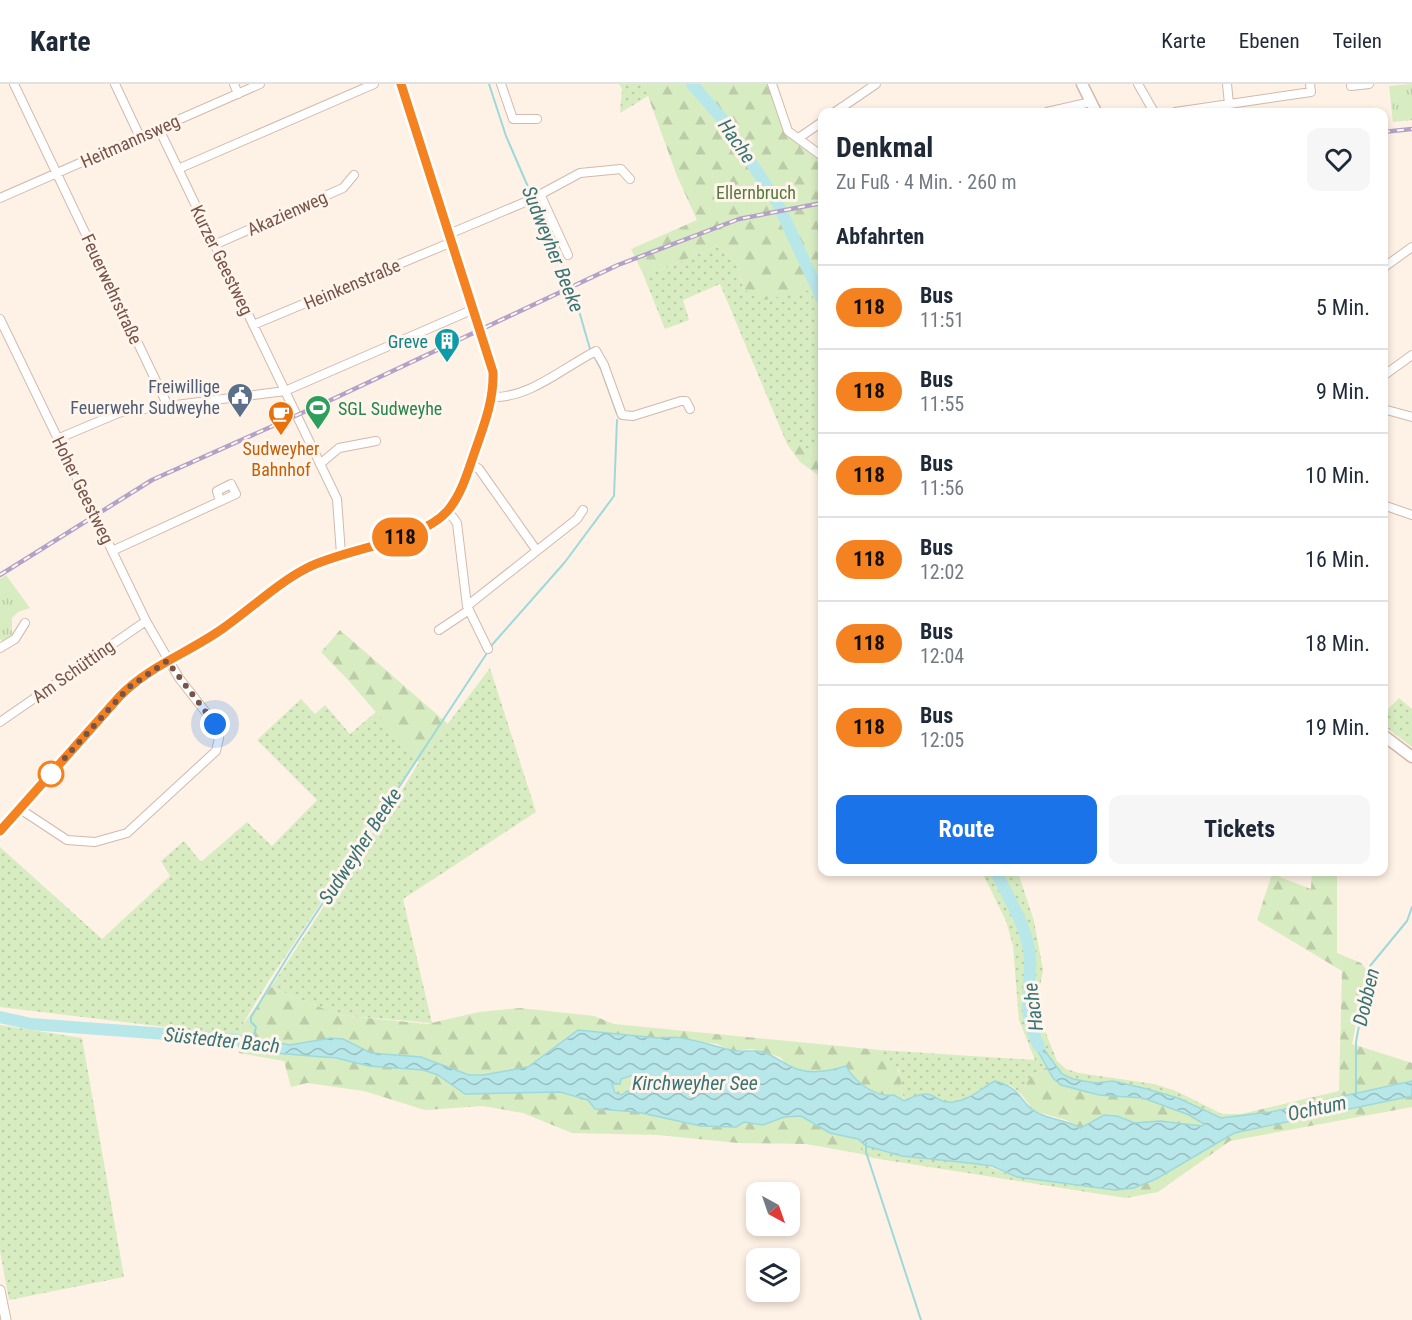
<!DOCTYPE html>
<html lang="de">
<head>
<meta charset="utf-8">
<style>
	body { margin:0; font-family:"Roboto Condensed",sans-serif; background:#f6f6f7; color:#1f2937; height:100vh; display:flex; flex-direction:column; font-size:22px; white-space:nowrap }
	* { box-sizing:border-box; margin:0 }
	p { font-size:20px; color:#747a83 }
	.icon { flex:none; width:33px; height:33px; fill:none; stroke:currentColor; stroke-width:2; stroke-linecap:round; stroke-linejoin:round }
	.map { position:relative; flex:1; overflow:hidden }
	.details { position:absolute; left:818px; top:24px; width:570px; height:768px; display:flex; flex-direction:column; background:#fff; border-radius:12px; box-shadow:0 3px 9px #0003 }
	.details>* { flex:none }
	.badge { padding:0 12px; border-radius:20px; font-size:21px; line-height:39px }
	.needle { width:39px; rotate:140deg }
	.tools { position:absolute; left:746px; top:1098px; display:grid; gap:12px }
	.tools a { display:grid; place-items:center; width:54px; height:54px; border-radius:12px; background:#fff; box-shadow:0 3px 9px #0003; font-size:30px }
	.you { position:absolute; width:30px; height:30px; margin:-15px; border:4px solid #fff; border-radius:50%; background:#1a73e8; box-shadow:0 0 0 9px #1a73e833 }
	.map>.badge { position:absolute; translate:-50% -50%; box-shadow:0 0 0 3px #fff }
	h2 { padding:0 18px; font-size:22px; line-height:54px }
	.round { display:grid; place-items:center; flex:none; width:63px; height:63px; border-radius:12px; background:#f6f6f7 }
	.overview { display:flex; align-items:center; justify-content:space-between; height:102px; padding:0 18px }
	h1 { font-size:28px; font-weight:700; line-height:45px }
	.cta { display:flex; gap:12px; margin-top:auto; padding:12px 18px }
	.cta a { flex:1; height:69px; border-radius:12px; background:#1a73e8; color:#fff; font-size:24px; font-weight:700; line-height:69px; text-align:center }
	.cta a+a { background:#f6f6f7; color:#1f2937 }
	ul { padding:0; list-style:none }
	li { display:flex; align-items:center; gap:18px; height:84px; padding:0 18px; border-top:2px solid #e0e1e3 }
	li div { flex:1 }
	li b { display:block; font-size:22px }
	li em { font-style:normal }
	li .badge { min-width:66px; font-weight:700; text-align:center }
	header { display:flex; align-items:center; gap:36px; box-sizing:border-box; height:84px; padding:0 30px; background:#fff; border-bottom:2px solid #e0e1e3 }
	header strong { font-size:28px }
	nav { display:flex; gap:33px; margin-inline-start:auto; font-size:21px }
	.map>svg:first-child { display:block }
	.grass { fill:url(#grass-dots) }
	.forest { fill:url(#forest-firs) }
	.park { fill:url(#park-tufts) }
	.water { fill:url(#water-waves); stroke:#9dd9db; stroke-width:1.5; fill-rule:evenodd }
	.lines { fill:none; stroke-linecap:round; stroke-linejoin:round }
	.stream { stroke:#9dd9db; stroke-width:2 }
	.river { stroke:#b8e7e9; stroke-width:12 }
	.minor-casing { stroke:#d2b9ac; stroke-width:10 }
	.tertiary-casing { stroke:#d2b9ac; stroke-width:11 }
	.secondary-casing { stroke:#d5b8aa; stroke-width:13 }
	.minor { stroke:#fff; stroke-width:8 }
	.tertiary { stroke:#fff; stroke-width:9 }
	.secondary { stroke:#fff; stroke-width:10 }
	.rail-casing { stroke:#b2a2c8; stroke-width:4.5 }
	.rail { stroke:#fff5ec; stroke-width:2; stroke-dasharray:7; stroke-linecap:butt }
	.line-casing { stroke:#fff; stroke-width:14 }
	.line { stroke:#f58220; stroke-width:9 }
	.walk { stroke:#785348; stroke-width:6; stroke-dasharray:0 10.8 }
	.stop-dot { fill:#fff; stroke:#f58220; stroke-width:3 }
	.labels { text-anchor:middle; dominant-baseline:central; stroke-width:6; stroke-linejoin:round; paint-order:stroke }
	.street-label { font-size:18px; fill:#785348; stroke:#fff5ec }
	.park-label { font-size:18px; fill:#56793c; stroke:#fff5ec }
	.culture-label { font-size:18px; fill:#0d838f; stroke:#fff5ec; text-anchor:end }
	.service-label { font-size:18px; fill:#4e5e75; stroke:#fff5ec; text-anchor:end }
	.leisure-label { font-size:18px; fill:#27864d; stroke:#fff5ec; text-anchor:start }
	.food-label { font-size:18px; fill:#c56008; stroke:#fff5ec }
	.water-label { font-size:20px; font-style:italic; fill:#387477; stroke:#fff5ec }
</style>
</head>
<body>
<header>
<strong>Karte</strong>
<nav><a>Karte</a><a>Ebenen</a><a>Teilen</a></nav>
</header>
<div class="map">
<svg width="1412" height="1236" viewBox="0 0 1412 1236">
	<defs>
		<pattern id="grass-dots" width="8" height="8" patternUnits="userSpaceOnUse" patternTransform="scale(1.5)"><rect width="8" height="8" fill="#d8ecc2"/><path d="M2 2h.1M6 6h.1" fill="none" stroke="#bdcca8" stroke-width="1.8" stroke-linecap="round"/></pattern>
		<pattern id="forest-firs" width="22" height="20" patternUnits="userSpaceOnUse" patternTransform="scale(1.5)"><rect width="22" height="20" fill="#d8ecc2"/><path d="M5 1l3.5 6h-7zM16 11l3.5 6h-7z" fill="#bdcca8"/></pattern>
		<pattern id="park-tufts" width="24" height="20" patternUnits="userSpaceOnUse" patternTransform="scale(1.5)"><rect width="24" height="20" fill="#d8ecc2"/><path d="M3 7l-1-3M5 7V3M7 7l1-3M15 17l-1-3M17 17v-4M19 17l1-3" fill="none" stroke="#bdcca8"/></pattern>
		<pattern id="water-waves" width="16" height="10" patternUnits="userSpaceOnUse" patternTransform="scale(1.5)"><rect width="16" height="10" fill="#b8e7e9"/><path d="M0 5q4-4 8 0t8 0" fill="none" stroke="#9abebf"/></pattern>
	</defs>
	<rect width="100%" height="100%" fill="#fef1e5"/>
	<path class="grass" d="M619,0H648V12L620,29L622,5Z
		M717,162L737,179L744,205L811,206L822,232V374L811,367L787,360L720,200L683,216L689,236L665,245L643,190L661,186Z
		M490,584L536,728L403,815L432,939L339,931L271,903L378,740L384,736L419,678Z
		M1399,614L1412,625V663L1383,641V630Z
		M301,615L315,630L325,621L350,650L377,627L417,675L268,898L241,943L240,952L0,923V763L102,855L170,792L161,777L184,757L201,778L247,738L272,762L317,716L257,656Z
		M982,788H1018L1034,837L1043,886L1036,924L1057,977L1066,985L1079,989L1154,1000L1176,1007L1222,1030H1241V1033L1221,1034L1178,1014L1113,997L1095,999L1073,995L1062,990L1044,967L1039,969L1047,983L1031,992L1021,1010L1010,1001C1002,1002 993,1001 986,1003C975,1006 969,1016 952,1018C929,1020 939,999 904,1017L899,986L882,974L880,966L1035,976L1019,936L1013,862L1006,837Z
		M0,941L82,954L124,1193L9,1216L0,1167Z
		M858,1055C881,1076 944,1074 975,1079C990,1082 1003,1089 1019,1093C1040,1098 1062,1096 1083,1100L1087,1108L873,1074L862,1070Z"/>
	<path class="forest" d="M648,0H770L783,42L822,74V232L810,206L760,217L744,205L737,179L717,162L661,186L643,190L631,165L697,136L677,92L648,12Z
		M787,360L802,362L822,374V394L800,378Z
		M340,546L448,640L419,678L349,597L321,568Z
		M1312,788H1337V869L1361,879L1367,886L1352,960L1412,979V997L1241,1033V1030L1339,1007L1342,887L1257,836L1272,790L1311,805Z
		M271,903L339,931L427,940L479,928L520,924L594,932L614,940L880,966L883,974C902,977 901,1001 904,1017L894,1011C872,1014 856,992 839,984L832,988L799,986L788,982L780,973L752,965L732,967L717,960L678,956L669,952L658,954L578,946L528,983L483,991H469L421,973L371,969L343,955L331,954L290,961L240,952L241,943Z
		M239,963L423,986L438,991L465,1010L560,1008L588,1016L606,1027L637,1028L701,1042L744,1038L763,1041L784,1033L801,1032L815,1041L858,1055L862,1070L806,1060L738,1059L658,1051L572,1049L523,1029L483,1022L425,1026L364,1007L307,999L291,1003L284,977L239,969Z
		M1047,983C1066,1016 1112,1008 1144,1015C1166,1019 1186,1028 1204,1040L1202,1042L1160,1037L1135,1039L1117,1032L1104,1031L1081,1044L1066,1036L1034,1027L1021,1010L1031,992Z
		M636,990L648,1003L646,1009L627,1007L622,1011L615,1009L612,1000H620L621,995Z
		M1412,1012V1023L1230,1057L1158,1108L1126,1114L1087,1108L1083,1100L1115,1106L1156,1095L1234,1049Z"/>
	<path class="park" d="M1412,0V36L1393,38L1389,2Z
		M6,491L30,524L18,528L12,534V553L3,559L0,555V495Z"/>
	<path class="water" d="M578,946L658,954C682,950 708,961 731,966C742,969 752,965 763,968C777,973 781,978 792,983C808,991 830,987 846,982C854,997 875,1014 894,1011L904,1017C939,1000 930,1020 953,1018C970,1016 980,1005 995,997C1024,1005 1019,1019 1036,1028C1050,1036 1067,1036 1081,1044L1104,1031L1117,1032L1135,1039L1160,1037L1202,1042L1204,1040L1189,1031L1143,1014L1099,1011L1061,1001L1053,994L1039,969L1032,949L1062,990L1073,995L1095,999L1113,997L1147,1005L1178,1014L1221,1034L1270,1028L1412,997V1012L1234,1049L1156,1095L1134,1104L1115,1106L1017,1093L992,1082L969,1079L902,1072L866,1062L858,1055L830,1049L801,1032L784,1033L763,1041L744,1038L736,1043L701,1042L637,1028L595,1025L588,1016L560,1008L465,1010L438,991L423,986L369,982L336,974L262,968L239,963L240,952L290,961L331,954L343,955L371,969L421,973L469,991H483L528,983ZM636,990L648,1003L646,1009L627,1007L622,1011L615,1009L612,1000H620L621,995Z"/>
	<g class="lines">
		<path class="stream" d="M489,0L506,52L532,112
			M534,117L571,199L590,265L601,285L617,330
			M491,562L565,478L614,412L617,336
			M253,955L256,943L251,938V933L290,869L487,569
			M1356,1011V958L1370,882L1407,837L1412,823
			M866,1059V1068L921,1236"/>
		<path class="river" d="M692,0L724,37L777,118L822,215
			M996,788C1008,813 1029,846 1030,875C1031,910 1021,926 1039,962
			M0,933L31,940L233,955L256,960"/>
		<defs>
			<path id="minor" d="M14,0L167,320
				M115,0L140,53
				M234,0L238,10
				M501,0L513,35H537
				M772,0L788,47L822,72
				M1138,0L1154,28
				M1227,0L1229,20
				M1351,2L1369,0
				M835,28L876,0
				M1047,28L1091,18
				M1175,28L1311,8L1310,0
				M159,45L337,415L341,470
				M800,53L822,38
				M178,85L374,0
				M540,110L568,171
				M0,114L260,0
				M449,150L530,116L580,89L621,85L630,95
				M214,161L343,104L354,91
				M1383,184L1412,163
				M0,235L146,537L179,594L215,640L219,654L216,667L127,749L95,758L67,756L20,725
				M253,241L452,158
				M1383,292L1412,271
				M493,313C530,314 564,283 596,267L604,281L622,331L633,332L681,317H686L690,325
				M1383,325L1412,333
				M57,355L121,328L285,307L474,225
				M320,380L339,364L376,357
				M471,380L479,385L537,467
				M1383,421L1412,431
				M448,427L457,439L467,522L488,565
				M112,467L236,410L231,400L217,407L220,417
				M467,522L577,435L583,426
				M439,546L469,526
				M0,564L15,555L25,539
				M0,638L146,537"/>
			<path id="tertiary" d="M0,747L120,612C149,582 188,568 222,545C251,526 276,500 307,484C345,464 423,458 449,425C462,409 468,387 475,367C484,341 494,316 493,288L401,0
				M0,1206L6,1236"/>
			<path id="secondary" d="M1082,0L1096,28
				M1383,651L1412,673"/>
		</defs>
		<use href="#minor" class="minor-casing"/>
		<use href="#tertiary" class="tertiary-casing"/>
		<use href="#secondary" class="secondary-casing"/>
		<use href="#minor" class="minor"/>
		<use href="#tertiary" class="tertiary"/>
		<use href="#secondary" class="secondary"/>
		<defs>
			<path id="rail" d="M1383,48L1412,45
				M0,491L152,396L333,315L618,181L739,135L822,119"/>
		</defs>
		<use href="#rail" class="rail-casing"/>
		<use href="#rail" class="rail"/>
	</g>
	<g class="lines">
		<defs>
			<path id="line" d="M0,747L120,612C149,582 188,569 222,545C251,525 276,500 307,484C345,464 423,458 449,425C462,409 468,387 475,367C484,341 494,316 493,288L401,0"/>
		</defs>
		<use href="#line" class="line-casing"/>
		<use href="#line" class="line"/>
		<path class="walk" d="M51,690L47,694L128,604L167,577L215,640"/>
	</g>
	<defs>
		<symbol id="building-pin" viewBox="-11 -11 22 30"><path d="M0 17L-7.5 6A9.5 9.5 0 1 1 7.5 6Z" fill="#0f9aa8" stroke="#fff5ec"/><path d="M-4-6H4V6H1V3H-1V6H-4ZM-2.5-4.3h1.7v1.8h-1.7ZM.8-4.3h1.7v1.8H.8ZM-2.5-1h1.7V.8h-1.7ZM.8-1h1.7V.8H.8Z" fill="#fff"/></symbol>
		<symbol id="civic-pin" viewBox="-11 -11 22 30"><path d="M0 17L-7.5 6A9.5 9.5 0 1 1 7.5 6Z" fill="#5c6f8a" stroke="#fff5ec"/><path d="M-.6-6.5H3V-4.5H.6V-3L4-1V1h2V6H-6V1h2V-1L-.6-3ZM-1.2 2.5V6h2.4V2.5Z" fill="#fff"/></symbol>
		<symbol id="stadium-pin" viewBox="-11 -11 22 30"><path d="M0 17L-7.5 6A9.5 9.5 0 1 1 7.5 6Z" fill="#2e9e5b" stroke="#fff5ec"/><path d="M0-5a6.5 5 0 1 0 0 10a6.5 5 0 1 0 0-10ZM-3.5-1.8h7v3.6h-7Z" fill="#fff"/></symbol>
		<symbol id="cafe-pin" viewBox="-11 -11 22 30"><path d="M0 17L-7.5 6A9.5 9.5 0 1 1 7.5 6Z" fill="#e8710a" stroke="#fff5ec"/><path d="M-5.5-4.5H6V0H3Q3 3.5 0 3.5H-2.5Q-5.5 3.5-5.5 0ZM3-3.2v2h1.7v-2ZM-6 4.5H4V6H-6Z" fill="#fff"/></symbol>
	</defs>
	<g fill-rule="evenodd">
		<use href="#building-pin" x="432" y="242" width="30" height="40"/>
		<use href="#civic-pin" x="225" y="297" width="30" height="40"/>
		<use href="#stadium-pin" x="303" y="309" width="30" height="40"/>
		<use href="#cafe-pin" x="266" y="315" width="30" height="40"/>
	</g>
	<circle class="stop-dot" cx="51" cy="690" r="12"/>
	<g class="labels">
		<g class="street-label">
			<text transform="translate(130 57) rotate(-24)">Heitmannsweg</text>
			<text transform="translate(287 129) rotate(-24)">Akazienweg</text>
			<text transform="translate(222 176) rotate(64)">Kurzer Geestweg</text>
			<text transform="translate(352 200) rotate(-23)">Heinkenstraße</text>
			<text transform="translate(112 205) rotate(65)">Feuerwehrstraße</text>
			<text transform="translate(83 406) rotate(64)">Hoher Geestweg</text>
			<text transform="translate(73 587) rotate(-35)">Am Schütting</text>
		</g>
		<g class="park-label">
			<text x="756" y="108">Ellernbruch</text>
		</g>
		<g class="culture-label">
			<text x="428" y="257">Greve</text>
		</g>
		<g class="service-label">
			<text x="220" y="302">Freiwillige<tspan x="220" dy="21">Feuerwehr Sudweyhe</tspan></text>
		</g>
		<g class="leisure-label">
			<text x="338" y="324">SGL Sudweyhe</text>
		</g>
		<g class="food-label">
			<text x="281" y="364">Sudweyher<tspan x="281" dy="21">Bahnhof</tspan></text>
		</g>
		<g class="water-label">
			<text transform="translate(737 57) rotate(55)">Hache</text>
			<text transform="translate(553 165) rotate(68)">Sudweyher Beeke</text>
			<text transform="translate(360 762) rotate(-57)">Sudweyher Beeke</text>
			<text transform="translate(1366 913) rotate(-77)">Dobben</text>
			<text transform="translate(1033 923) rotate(-97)">Hache</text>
			<text transform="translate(222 956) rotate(6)">Süstedter Bach</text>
			<text x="695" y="999">Kirchweyher See</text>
			<text transform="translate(1317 1024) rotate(-12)">Ochtum</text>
		</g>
	</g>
</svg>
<div class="tools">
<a><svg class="needle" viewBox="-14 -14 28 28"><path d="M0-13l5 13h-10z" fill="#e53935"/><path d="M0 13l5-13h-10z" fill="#747a83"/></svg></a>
<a><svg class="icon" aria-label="layers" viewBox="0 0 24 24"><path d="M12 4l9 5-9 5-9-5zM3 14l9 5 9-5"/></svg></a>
</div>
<div class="you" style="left:215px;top:640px"></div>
<b class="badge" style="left:400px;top:453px;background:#f58220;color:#111">118</b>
<section class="details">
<div class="overview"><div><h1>Denkmal</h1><p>Zu Fuß · 4 Min. · 260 m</p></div><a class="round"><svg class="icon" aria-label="heart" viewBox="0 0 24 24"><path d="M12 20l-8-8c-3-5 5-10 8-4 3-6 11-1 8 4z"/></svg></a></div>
<h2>Abfahrten</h2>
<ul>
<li><span class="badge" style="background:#f58220;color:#111">118</span><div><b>Bus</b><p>11:51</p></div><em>5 Min.</em></li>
<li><span class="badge" style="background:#f58220;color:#111">118</span><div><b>Bus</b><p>11:55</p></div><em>9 Min.</em></li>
<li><span class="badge" style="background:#f58220;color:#111">118</span><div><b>Bus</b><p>11:56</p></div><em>10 Min.</em></li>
<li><span class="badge" style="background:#f58220;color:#111">118</span><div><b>Bus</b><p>12:02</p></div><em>16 Min.</em></li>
<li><span class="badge" style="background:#f58220;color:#111">118</span><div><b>Bus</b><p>12:04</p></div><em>18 Min.</em></li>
<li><span class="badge" style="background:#f58220;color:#111">118</span><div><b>Bus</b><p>12:05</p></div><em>19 Min.</em></li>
</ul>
<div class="cta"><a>Route</a><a>Tickets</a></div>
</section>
</div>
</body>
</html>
